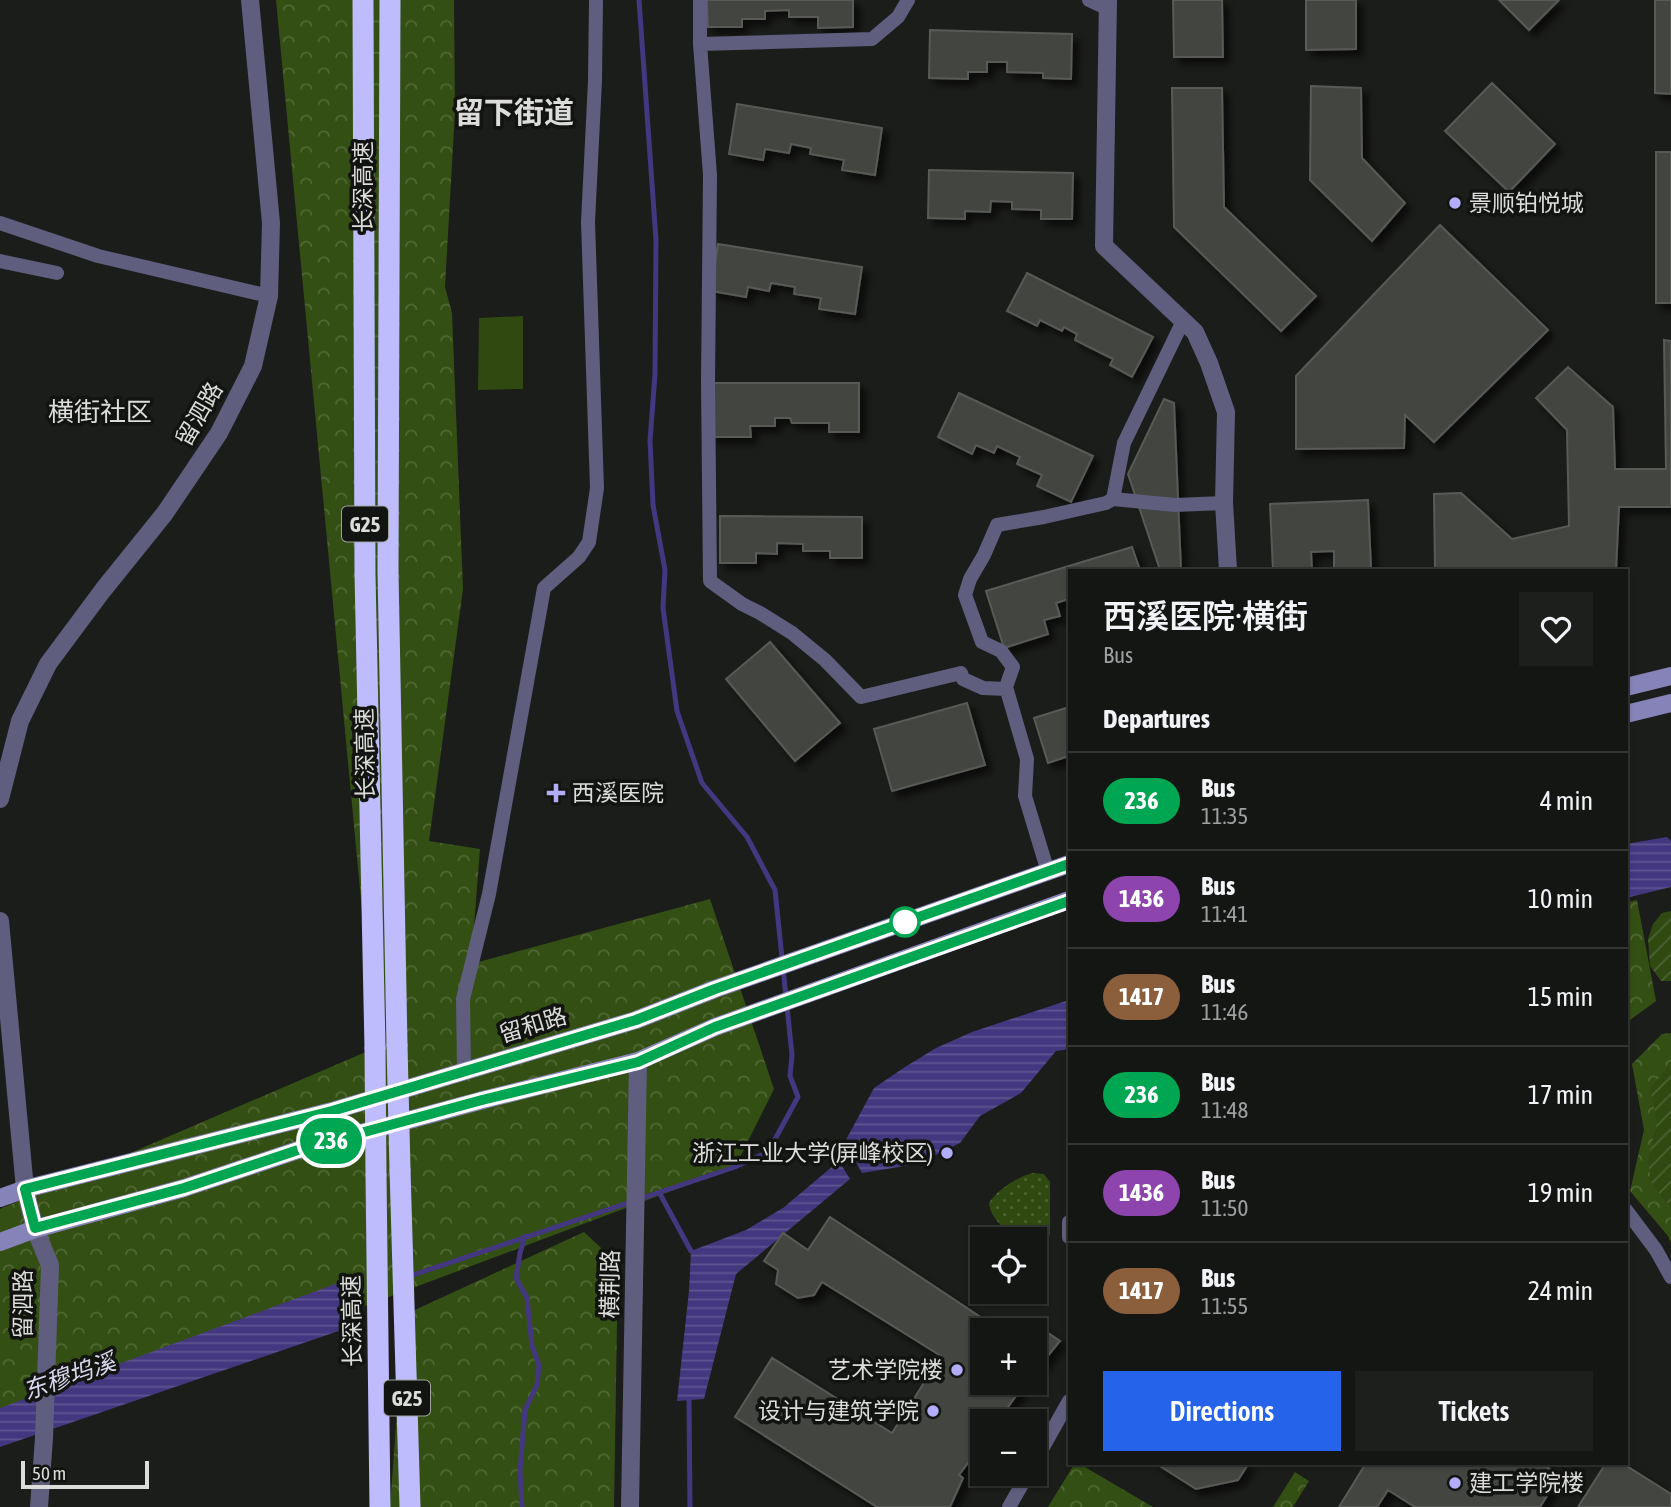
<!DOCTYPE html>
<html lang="en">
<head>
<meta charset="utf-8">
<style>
	body { margin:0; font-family:"Asap Condensed","Noto Sans SC",sans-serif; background:#1d1f1d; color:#f1f3f6; height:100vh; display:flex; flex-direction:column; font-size:26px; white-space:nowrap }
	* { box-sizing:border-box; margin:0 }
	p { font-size:23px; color:#9d9fa0 }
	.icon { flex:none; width:38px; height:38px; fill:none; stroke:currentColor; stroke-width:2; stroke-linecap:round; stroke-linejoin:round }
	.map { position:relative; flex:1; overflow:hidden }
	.panel { position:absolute; left:1068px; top:569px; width:560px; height:896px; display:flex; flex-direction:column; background:#141614; border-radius:0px; box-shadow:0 2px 5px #0004,0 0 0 2px #333534 }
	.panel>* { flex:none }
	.badge { padding:0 14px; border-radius:23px; font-size:24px; line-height:46px }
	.controls { position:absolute; left:970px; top:1227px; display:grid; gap:14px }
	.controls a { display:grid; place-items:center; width:77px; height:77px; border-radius:0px; background:#141614; box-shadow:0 2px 5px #0004,0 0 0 2px #333534; font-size:35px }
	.scale { position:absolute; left:21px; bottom:18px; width:128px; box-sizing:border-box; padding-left:7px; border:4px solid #dcdddb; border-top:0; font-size:19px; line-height:24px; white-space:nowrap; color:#dcdddb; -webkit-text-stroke:5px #121411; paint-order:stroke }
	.map>.badge { position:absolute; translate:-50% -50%; box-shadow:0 0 0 4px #fff }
	h2 { padding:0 35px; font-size:26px; line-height:63px }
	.round { display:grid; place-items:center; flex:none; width:74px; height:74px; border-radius:0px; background:#1d1f1d }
	.head { display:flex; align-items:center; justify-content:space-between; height:119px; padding:0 35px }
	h1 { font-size:33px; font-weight:600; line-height:52px }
	.cta { display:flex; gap:14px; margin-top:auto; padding:14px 35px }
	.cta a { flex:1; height:80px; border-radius:0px; background:#2563eb; color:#fff; font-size:28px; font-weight:600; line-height:80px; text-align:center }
	.cta a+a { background:#1d1f1d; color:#f1f3f6 }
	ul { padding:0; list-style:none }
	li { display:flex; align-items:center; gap:21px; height:98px; padding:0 35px; border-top:2px solid #333534 }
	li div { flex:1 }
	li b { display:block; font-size:26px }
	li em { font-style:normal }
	li .badge { min-width:77px; font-weight:700; text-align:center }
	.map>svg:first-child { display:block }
	.grass { fill:url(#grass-dots) }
	.forest { fill:url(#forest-crowns) }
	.park { fill:#2f4911 }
	.garden { fill:url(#garden-furrows) }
	.water { fill:url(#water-rules) }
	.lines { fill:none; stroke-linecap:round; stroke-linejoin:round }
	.stream { stroke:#43387f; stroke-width:5 }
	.building { fill:#434541; stroke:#585a56; stroke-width:2; filter:url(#shadow) }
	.minor { stroke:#5f5e7e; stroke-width:14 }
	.tertiary { stroke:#5f5e7e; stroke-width:18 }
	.secondary { stroke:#8583b7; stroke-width:18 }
	.motorway { stroke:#bfbcfe; stroke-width:21 }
	.motorway-bridge { stroke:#bfbcfe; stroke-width:21 }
	.line-casing { stroke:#fff; stroke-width:16 }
	.line { stroke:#00a651; stroke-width:10 }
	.poi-dot { fill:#b2adf9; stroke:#121411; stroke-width:2.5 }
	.stop-dot { fill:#fff; stroke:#00a651; stroke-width:3.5 }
	.labels { text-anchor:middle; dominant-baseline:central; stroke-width:7; stroke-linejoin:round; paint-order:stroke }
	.shield { fill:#121411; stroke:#9fa19e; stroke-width:2 }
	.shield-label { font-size:21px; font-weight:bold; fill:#dcdddb }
	.street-label { font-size:23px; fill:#dcdddb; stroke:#121411 }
	.poi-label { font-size:23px; fill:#dcdddb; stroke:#121411; text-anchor:start }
	.water-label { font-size:24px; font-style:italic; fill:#d9d9ee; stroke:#121411 }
	.quarter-label { font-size:26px; fill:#dcdddb; stroke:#121411 }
	.district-label { font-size:30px; font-weight:bold; fill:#dcdddb; stroke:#121411 }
</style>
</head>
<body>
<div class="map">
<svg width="1671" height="1507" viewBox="0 0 1671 1507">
	<defs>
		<pattern id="grass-dots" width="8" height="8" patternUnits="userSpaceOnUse" patternTransform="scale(1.75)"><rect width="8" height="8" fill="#2f4911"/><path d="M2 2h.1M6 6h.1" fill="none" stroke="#4d6333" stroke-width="1.8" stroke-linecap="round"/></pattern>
		<pattern id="forest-crowns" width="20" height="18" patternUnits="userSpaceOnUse" patternTransform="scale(1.75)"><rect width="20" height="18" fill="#344f13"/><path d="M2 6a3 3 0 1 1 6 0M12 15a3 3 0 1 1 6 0" fill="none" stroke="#516835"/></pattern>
		<pattern id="garden-furrows" width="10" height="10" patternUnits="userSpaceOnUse" patternTransform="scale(1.75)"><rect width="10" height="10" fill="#2f4911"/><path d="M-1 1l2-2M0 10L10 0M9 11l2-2" fill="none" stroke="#4d6333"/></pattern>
		<pattern id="water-rules" width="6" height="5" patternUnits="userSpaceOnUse" patternTransform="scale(1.75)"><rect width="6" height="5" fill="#43387f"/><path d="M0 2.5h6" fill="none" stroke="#5e5491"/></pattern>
		<filter id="shadow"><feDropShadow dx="6" dy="6" stdDeviation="3.5" flood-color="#0009"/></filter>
	</defs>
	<rect width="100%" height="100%" fill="#1b1d1a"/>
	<path class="grass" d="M1033,1173L1044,1174L1050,1182V1235L1042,1242H1034V1239C1015,1239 991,1223 989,1203C998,1189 1017,1177 1033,1173Z"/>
	<path class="forest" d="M276,0H454L455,111L445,287L452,313L463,589L429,841L480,849L471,964L710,899L774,1089L735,1167L0,1443V1209L375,1048Z
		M1637,900L1656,1001L1626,1023V903Z
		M1671,1033V1243L1668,1236L1630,1191L1644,1130L1632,1064L1662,1034Z
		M584,1232L618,1264L614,1507H390L404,1315Z
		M1075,1463H1078L1153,1507H1048Z
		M1295,1472L1309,1481L1293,1507H1273Z"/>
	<path class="park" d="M523,316V389L478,390L479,318Z"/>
	<path class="garden" d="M1671,911V981H1661L1650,966L1648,939L1653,924L1662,913Z
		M1671,1064V1205L1665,1201L1651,1182L1648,1161L1657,1121L1650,1088Z"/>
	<path class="water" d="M1667,837L1671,841V887L1626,898V844Z
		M1069,1000V1049L1056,1051L1021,1093L980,1116L960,1143L917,1164L862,1173L857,1164L841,1149L874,1088L905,1067L936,1048L972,1032Z
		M839,1161L850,1179L736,1274L704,1399L677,1401L689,1291L691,1251L746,1230L783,1208Z
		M357,1276L359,1324L0,1447V1408Z"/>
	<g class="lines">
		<path class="stream" d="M659,1192L691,1251
			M410,1276L735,1167L768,1152L798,1097L790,1076L792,1055L775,890L747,837L702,783L677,711L663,608L665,570L653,505L650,441L655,374L656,240L639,0
			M689,1400L690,1507
			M522,1507L520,1471L525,1410L537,1385L539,1365L532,1346L527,1298L516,1278L520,1253L525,1236"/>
	</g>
	<path class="building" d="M707,0H853V27L818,28V17H789V10L765,11V19H742V27H708Z
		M1173,0H1222L1223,57H1174Z
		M1306,0H1356V49L1306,50Z
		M1499,0H1559L1529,30Z
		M1655,0H1671V94L1655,93Z
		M930,30L1072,34L1071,79L1043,78V73L1007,72V62H987V72H968V79L929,78Z
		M1492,83L1555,144L1509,192L1445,131Z
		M1311,86L1361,88L1362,158L1405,203L1372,241L1310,180Z
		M1172,88H1222L1224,207L1316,296L1281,331L1174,227Z
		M737,104L882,128L875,175L842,170L844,160L810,154L811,148L791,144L789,153L765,149L763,160L729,154Z
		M1656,152H1671V303H1656Z
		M929,170L1073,173L1072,219H1041V210L1012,209V202L991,201L990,212L965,211V219L928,218Z
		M1440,225L1548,330L1434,442L1405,415L1404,448L1296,449V376Z
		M718,244L862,267L855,314L819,309L821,298L794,294L795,287L771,283L769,291L748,287L746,297L711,291Z
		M1027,273L1153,337L1132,377L1110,365L1113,359L1075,340L1077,334L1064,327L1062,331L1040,320L1037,326L1007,311Z
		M1664,340L1671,341V507H1619L1616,570H1435L1434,494L1461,493L1512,539L1569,526L1567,430L1536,398L1568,367L1613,407L1615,469H1666Z
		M711,383H859V432H829V423H792L790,418H775V426H750L751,437H711Z
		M959,393L1093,456L1071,502L1037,486L1042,475L1017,464L1020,457L997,446L994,453L976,445L972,454L938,437Z
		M1164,399L1174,403L1181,570H1160L1128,474Z
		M1368,500L1371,568L1334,569V551L1311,552L1312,570H1273L1270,504Z
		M720,516L862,517V558H830V551H803V544L777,543V554L756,553V563H720Z
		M1132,547L1140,570H1069V599L1056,603L1060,616L1044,620L1048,634L1004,648L986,591Z
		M770,642L840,723L795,761L726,679Z
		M967,703L985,765L892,791L874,729Z
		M1069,707V756L1048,763L1034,718Z
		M830,1217L1000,1330H982V1382H1026L998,1421H982V1444L959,1475L963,1478L950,1507H877L735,1417L772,1358L892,1433L941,1356L822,1282L814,1295L798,1298L776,1284L778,1270L764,1261L783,1233L808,1250Z
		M1032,1322L1060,1341L1034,1373V1330H1026Z
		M1155,1463H1249L1238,1480L1196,1489Z
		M1366,1463H1540L1560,1475L1540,1507H1415L1388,1490L1377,1507H1339Z
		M1606,1463H1622L1671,1494V1507H1578Z"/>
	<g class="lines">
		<path class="minor" d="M700,0V44
			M908,0L898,17L872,39L700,44L710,175L708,383L710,581L742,604L760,613L792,633L825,660L861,697L961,673L963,679L983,688L1006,689
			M1089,0L1108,9
			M0,223L98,256L269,296
			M0,261L57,273
			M1113,499L1124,443L1183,321
			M1048,872L1025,796L1027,759L1006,687L1013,667L1001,651L982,642L965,595L970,579L984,555L997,525L1044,517L1106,503L1113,499L1175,505L1224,503
			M464,1071L463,999L489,894L544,588L579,557L589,542L597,488L588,222L595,81L596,0
			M1626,1210L1656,1250L1671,1277
			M1069,1222V1237
			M1034,1463L1069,1401
			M1009,1507L1028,1474"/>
		<path class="tertiary" d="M1108,0L1104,246L1195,332L1209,363L1226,412L1224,503L1228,570
			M0,799L20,721L48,664L103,590L165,513L219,433L253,366L269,296L271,223L250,0
			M0,921L25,1189L35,1229L50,1265L44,1438L39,1507
			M630,1507L638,1061"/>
		<path class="secondary" d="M1626,687L1671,676
			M1626,714L1671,703
			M0,1198L25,1189L332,1111L636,1020L715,989L1069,864
			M0,1242L35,1229L184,1188L298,1150L483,1100L638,1061L715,1027L1069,900"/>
		<path class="motorway" d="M363,0L365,574L375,1048
			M390,0L388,572L397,1045
			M400,1170L410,1507
			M376,1175L380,1507"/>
		<path class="motorway-bridge" d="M397,1045L400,1170
			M375,1048L376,1175"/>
	</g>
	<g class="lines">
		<defs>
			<path id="line" d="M1069,864L715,989L636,1020L332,1111L25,1189L35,1228L184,1188L298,1150L482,1100L638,1062L715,1027L1069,901"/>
		</defs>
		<use href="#line" class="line-casing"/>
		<use href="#line" class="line"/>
	</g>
	<g class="poi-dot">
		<circle cx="1455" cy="203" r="7"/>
		<path d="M552.5 782.5h7v7h7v7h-7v7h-7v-7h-7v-7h7z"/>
		<circle cx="947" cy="1153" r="7"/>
		<circle cx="957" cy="1370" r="7"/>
		<circle cx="933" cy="1411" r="7"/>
		<circle cx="1455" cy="1483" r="7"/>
	</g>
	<circle class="stop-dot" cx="905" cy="922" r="14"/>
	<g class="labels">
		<g class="shield">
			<rect x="342" y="506.5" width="46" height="35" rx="5"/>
			<rect x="384" y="1380.5" width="46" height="35" rx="5"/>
		</g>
		<g class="shield-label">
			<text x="365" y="524">G25</text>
			<text x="407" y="1398">G25</text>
		</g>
		<g class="street-label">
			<text transform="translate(363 187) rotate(-90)">长深高速</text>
			<text transform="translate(199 414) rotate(-60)">留泗路</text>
			<text transform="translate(365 754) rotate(-91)">长深高速</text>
			<text transform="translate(533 1025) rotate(-17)">留和路</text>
			<text transform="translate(610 1284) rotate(-89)">横荆路</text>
			<text transform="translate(23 1304) rotate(-90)">留泗路</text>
			<text transform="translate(352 1321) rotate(-91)">长深高速</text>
		</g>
		<g class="poi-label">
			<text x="1469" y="203">景顺铂悦城</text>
			<text x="572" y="793">西溪医院</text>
			<text x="933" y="1153" text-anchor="end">浙江工业大学(屏峰校区)</text>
			<text x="943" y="1370" text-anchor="end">艺术学院楼</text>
			<text x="919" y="1411" text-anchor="end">设计与建筑学院</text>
			<text x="1469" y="1483">建工学院楼</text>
		</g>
		<g class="water-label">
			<text transform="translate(69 1376) rotate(-19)">东穆坞溪</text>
		</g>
		<g class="quarter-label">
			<text x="100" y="412">横街社区</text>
		</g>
		<g class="district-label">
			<text x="514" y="112">留下街道</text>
		</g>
	</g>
</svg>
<div class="controls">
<a><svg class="icon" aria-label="locate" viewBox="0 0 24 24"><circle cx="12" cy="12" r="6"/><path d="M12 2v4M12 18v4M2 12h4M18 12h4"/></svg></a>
<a>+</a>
<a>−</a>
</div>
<div class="scale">50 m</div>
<b class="badge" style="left:331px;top:1141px;background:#00a651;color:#fff">236</b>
<section class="panel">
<div class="head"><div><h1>西溪医院·横街</h1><p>Bus</p></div><a class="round"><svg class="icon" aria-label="heart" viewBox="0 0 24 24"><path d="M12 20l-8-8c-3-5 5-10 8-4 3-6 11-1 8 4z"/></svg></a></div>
<h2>Departures</h2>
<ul>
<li><span class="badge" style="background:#00a651;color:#fff">236</span><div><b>Bus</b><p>11:35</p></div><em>4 min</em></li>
<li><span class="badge" style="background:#8e44ad;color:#fff">1436</span><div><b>Bus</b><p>11:41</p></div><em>10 min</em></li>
<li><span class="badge" style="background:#8b5e3c;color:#fff">1417</span><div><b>Bus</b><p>11:46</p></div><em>15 min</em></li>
<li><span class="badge" style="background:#00a651;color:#fff">236</span><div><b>Bus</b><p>11:48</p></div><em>17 min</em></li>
<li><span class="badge" style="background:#8e44ad;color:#fff">1436</span><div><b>Bus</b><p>11:50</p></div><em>19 min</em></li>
<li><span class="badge" style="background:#8b5e3c;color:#fff">1417</span><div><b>Bus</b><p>11:55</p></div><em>24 min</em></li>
</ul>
<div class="cta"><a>Directions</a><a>Tickets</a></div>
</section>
</div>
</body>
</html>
